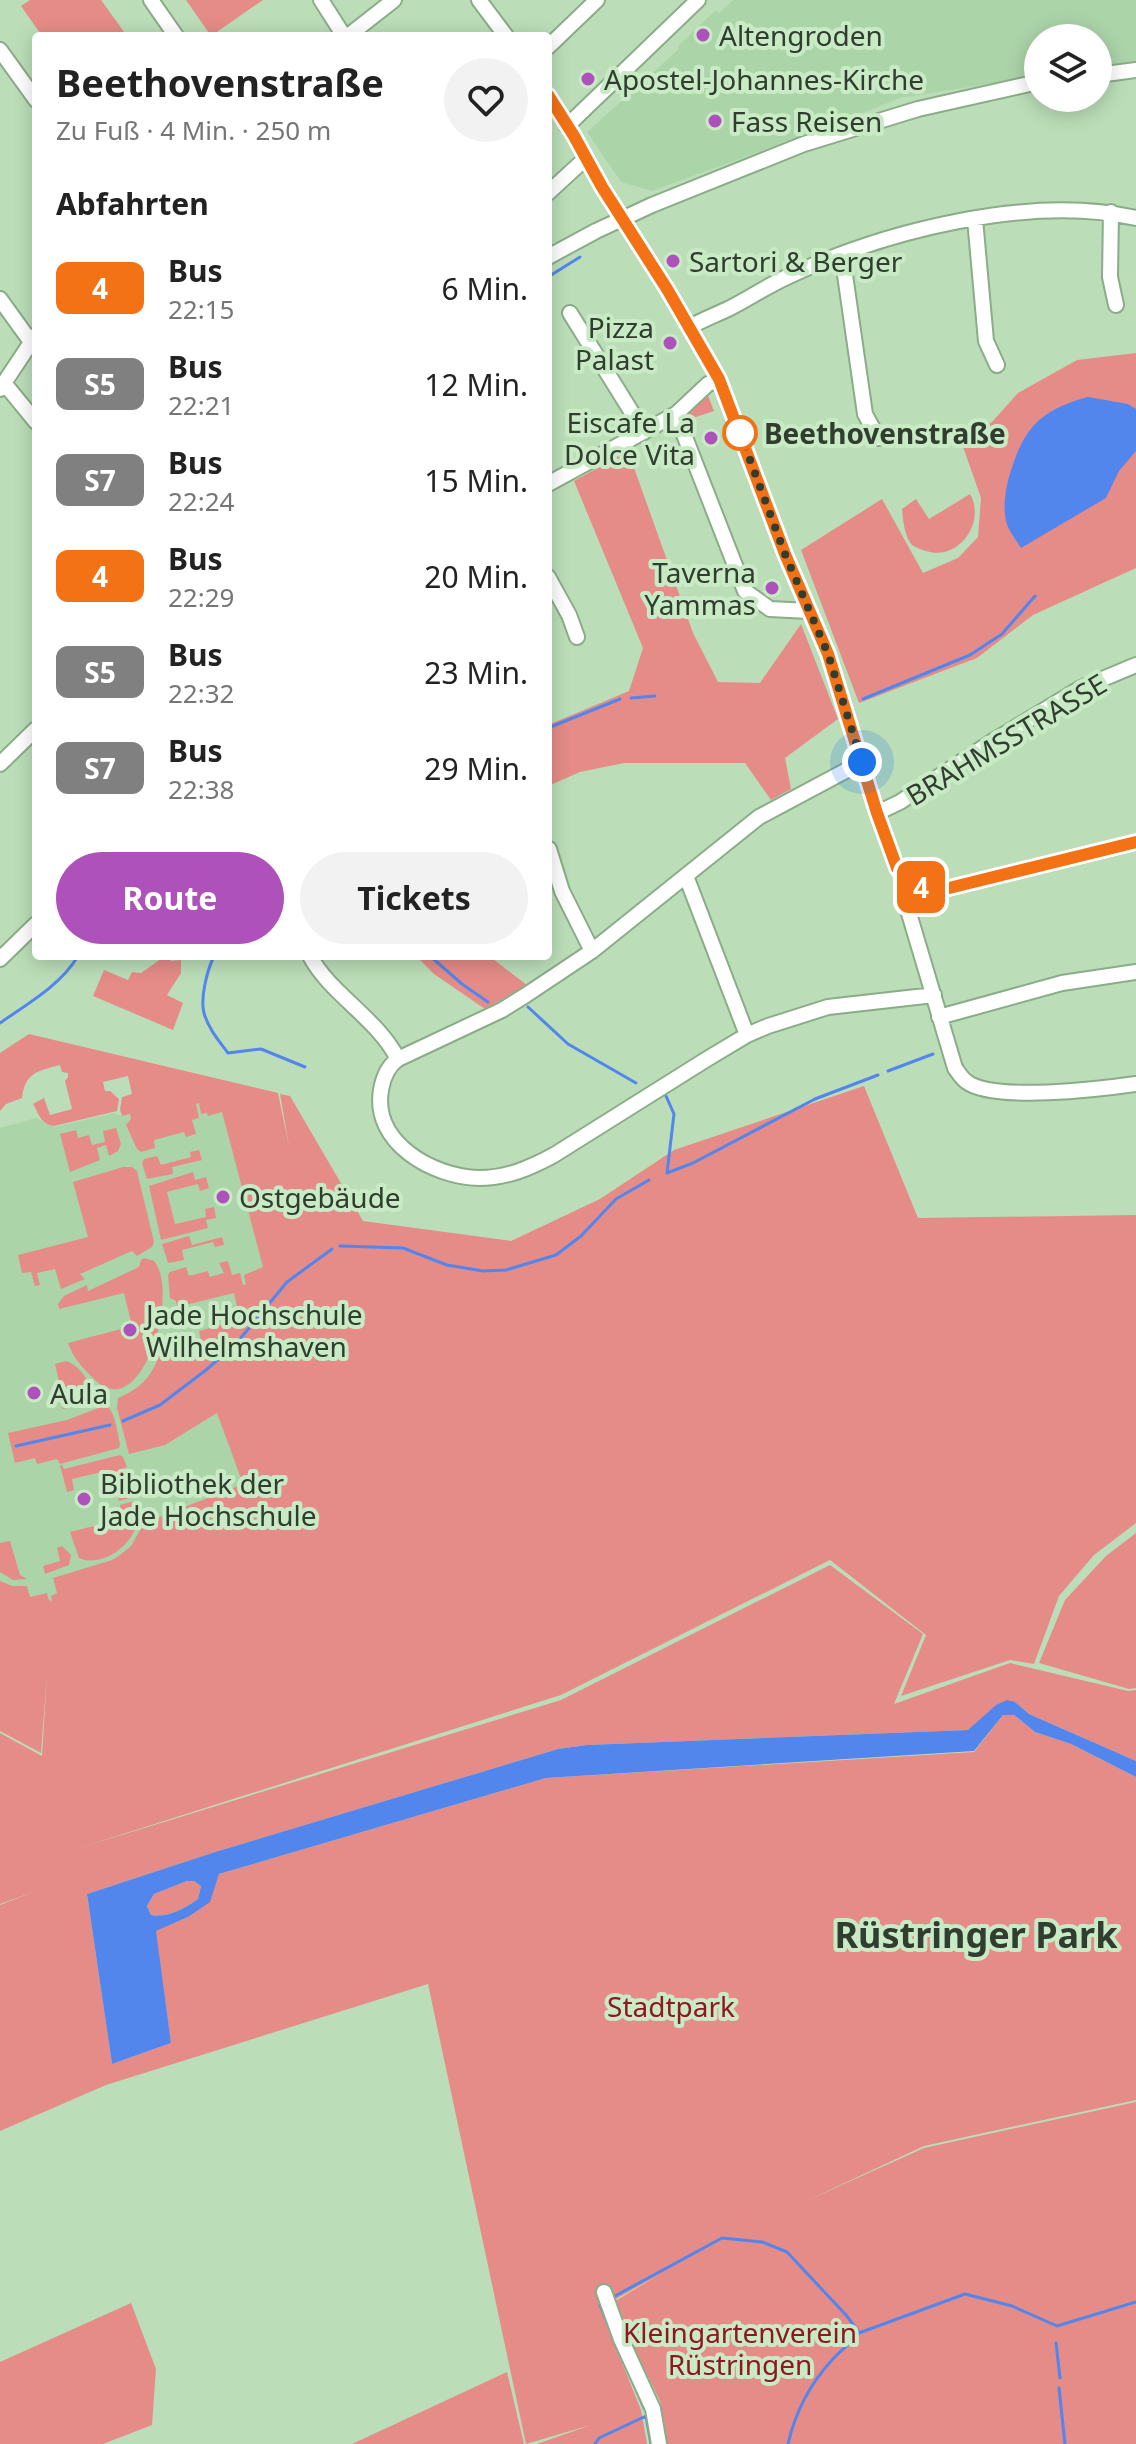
<!DOCTYPE html>
<html lang="de">
<head>
<meta charset="utf-8">
<style>
	body { margin:0; font-family:"Noto Sans",sans-serif; background:#f2f2f2; color:#222; height:100vh; display:flex; flex-direction:column; font-size:30px; white-space:nowrap }
	* { box-sizing:border-box; margin:0 }
	p { font-size:26px; color:#767676 }
	.icon { flex:none; width:44px; height:44px; fill:none; stroke:currentColor; stroke-width:2; stroke-linecap:round; stroke-linejoin:round }
	.map { position:relative; flex:1; overflow:hidden }
	.details { position:absolute; left:32px; top:32px; width:520px; height:928px; display:flex; flex-direction:column; background:#fff; border-radius:8px; box-shadow:0 4px 20px #0003 }
	.details>* { flex:none }
	.badge { padding:0 16px; border-radius:12px; font-size:28px; line-height:52px }
	.buttons { position:absolute; left:1024px; top:24px; display:grid; gap:16px }
	.buttons a { display:grid; place-items:center; width:88px; height:88px; border-radius:50%; background:#fff; box-shadow:0 4px 20px #0003; font-size:40px }
	.you { position:absolute; width:40px; height:40px; margin:-20px; border:6px solid #fff; border-radius:50%; background:#1a73e8; box-shadow:0 0 0 12px #1a73e833 }
	.map>.badge { position:absolute; translate:-50% -50%; box-shadow:0 0 0 4px #fff }
	h2 { padding:0 24px; font-size:30px; line-height:72px }
	.round { display:grid; place-items:center; flex:none; width:84px; height:84px; border-radius:42px; background:#f2f2f2 }
	.summary { display:flex; align-items:center; justify-content:space-between; height:136px; padding:0 24px }
	h1 { font-size:38px; font-weight:700; line-height:60px }
	.action { display:flex; gap:16px; margin-top:auto; padding:16px 24px }
	.action a { flex:1; height:92px; border-radius:48px; background:#af51bb; color:#fff; font-size:32px; font-weight:700; line-height:92px; text-align:center }
	.action a+a { background:#f2f2f2; color:#222 }
	ul { padding:0; list-style:none }
	li { display:flex; align-items:center; gap:24px; height:96px; padding:0 24px }
	li div { flex:1 }
	li b { display:block; font-size:30px }
	li em { font-style:normal }
	li .badge { min-width:88px; font-weight:700; text-align:center }
	.map>svg:first-child { display:block }
	.built { fill:#acd4a9 }
	.green { fill:#e68c88 }
	.water { fill:#5386ed; fill-rule:evenodd }
	.lines { fill:none; stroke-linecap:round; stroke-linejoin:round }
	.stream { stroke:#5386ed; stroke-width:3 }
	.minor-casing { stroke:#8bac88; stroke-width:18 }
	.minor { stroke:#fff; stroke-width:14 }
	.line-casing { stroke:#fff; stroke-width:18 }
	.line { stroke:#f47216; stroke-width:12 }
	.walk { stroke:#303d2f; stroke-width:8; stroke-dasharray:0 14.4 }
	.poi-dot { fill:#af51bb; stroke:#c8ebc5; stroke-width:3 }
	.stop-dot { fill:#fff; stroke:#f47216; stroke-width:4 }
	.labels { text-anchor:middle; dominant-baseline:central; stroke-width:8; stroke-linejoin:round; paint-order:stroke }
	.poi-label { font-size:28px; fill:#303d2f; stroke:#c8ebc5; text-anchor:start }
	.stop-label { font-size:28px; font-weight:bold; fill:#303d2f; stroke:#c8ebc5; text-anchor:start }
	.street-label { font-size:28px; fill:#303d2f; stroke:#c8ebc5 }
	.park-label { font-size:28px; fill:#901622; stroke:#c8ebc5 }
	.district-label { font-size:36px; font-weight:bold; fill:#303d2f; stroke:#c8ebc5 }
</style>
</head>
<body>
<div class="map">
<svg width="1136" height="2444" viewBox="0 0 1136 2444">
	<rect width="100%" height="100%" fill="#bbdeb8"/>
	<path class="built" d="M733,0H1136V61L1098,67V38H1038V76L900,98L835,124L652,191L621,182L587,132L679,49L678,46L716,10L719,13Z
		M236,1090L294,1269L255,1489L64,1615L0,1608V1128L36,1118L55,1127L114,1113L122,1116Z"/>
	<path class="green" d="M30,0H101L127,36H42L21,6Z
		M186,0H263L211,36Z
		M1136,353V568L1033,615L977,658L859,703L801,550L882,499L923,573L958,558L978,537L981,498L961,441L992,422L1018,393L1077,360Z
		M707,393L714,411L687,420L686,413Z
		M628,451L693,633L718,682L760,683L801,624L838,719L785,758L791,789L771,800L745,763H624L580,772L548,786V725L629,691L643,648L574,481Z
		M970,494C986,521 960,559 930,552C925,551 916,548 912,545C904,536 903,519 902,509L916,499L929,519Z
		M165,956H168L171,961L181,960V973L167,995L183,1003L173,1030L93,996L104,970L128,980L132,972L141,973Z
		M416,956H489L527,985L485,1009L434,974Z
		M29,1034L278,1093L289,1146L280,1094L290,1096L363,1221L511,1241L600,1199L674,1150L864,1086L918,1218L1136,1215V1523L1094,1555L1059,1596L1034,1664L1010,1660L901,1696L926,1635L830,1560L561,1695L76,1849L561,1700L830,1565L923,1634L894,1704L1010,1663L1128,1691L1136,1690V1761L1029,1714L1015,1702L968,1730L587,1745L558,1749L215,1852L87,1894L112,2064L171,2043L155,1931L188,1917L219,1874L546,1778L974,1752L1003,1715H1014L1035,1732L1071,1744L1136,1777V2100L924,2146L806,2201L924,2148L1136,2102V2444H667L660,2401L612,2303L662,2273L600,2308L641,2410L647,2444H537L591,2425L526,2444L428,1984L106,2085L0,2131V1905L36,1891L0,1904V1733L42,1756L47,1674L41,1753L0,1731V1581L12,1586H27L30,1597L47,1593L49,1600L52,1601L51,1596L57,1593L53,1578L112,1560L120,1555L131,1546L144,1523L243,1484L217,1413L165,1445L129,1454L117,1408L118,1398C139,1389 151,1378 159,1356L182,1350V1345L201,1341L199,1331L240,1320L234,1293L177,1307L176,1301L170,1298L168,1275L170,1272L186,1267L189,1276L208,1271L210,1277L224,1273L219,1263L228,1261L232,1275L240,1273L243,1285L246,1284L244,1275L263,1267L222,1112L208,1116L207,1113L201,1114L199,1103L196,1104L199,1118L192,1120L196,1134L186,1137L184,1132L154,1140L155,1148L141,1152L137,1149L126,1125L131,1119L130,1114L122,1116L120,1110L122,1097L132,1094L128,1076L103,1082L105,1091H110L119,1099L117,1111L54,1126C39,1123 40,1115 33,1104L44,1098L50,1115L72,1109L65,1081L68,1077V1073L62,1072L60,1065C37,1071 25,1073 22,1098L6,1104L0,1111V1053Z
		M116,1128L121,1144L118,1151L109,1156L106,1145L97,1148L100,1160L70,1172L60,1134L76,1130L78,1138L89,1135L92,1145L105,1142L103,1131Z
		M199,1150L202,1160L172,1167L173,1174L147,1179L142,1163L144,1159L157,1156L161,1165L191,1157L190,1152Z
		M123,1167H132L137,1171L154,1242L152,1247L137,1256L132,1251L80,1274L85,1279L61,1289L55,1269L37,1273L40,1285L35,1286L31,1272L22,1273L18,1255L88,1237L73,1182Z
		M193,1172L195,1180L206,1177L209,1188L200,1191L198,1184L167,1192L175,1224L206,1217L205,1209L214,1207L216,1218L206,1220L208,1228L161,1240L149,1186Z
		M189,1236L192,1245L222,1237L224,1245L215,1247L213,1242L182,1250L184,1260L168,1263L162,1244Z
		M144,1258L154,1261C181,1292 141,1429 93,1378C82,1367 73,1358 68,1343L132,1326L124,1293L59,1309L58,1304L64,1296L87,1285L88,1291L139,1267L141,1260Z
		M66,1361C77,1364 91,1380 91,1392L81,1404L63,1409L61,1406L64,1405L63,1398L66,1388L60,1386L55,1364Z
		M106,1405C116,1413 117,1432 120,1444L119,1448L60,1464L57,1459L37,1464L35,1458L15,1463L8,1433L67,1420Z
		M120,1455L123,1457L127,1467L122,1469L124,1476L129,1475L133,1497L119,1501L110,1470L72,1479L74,1490L67,1492L60,1465H62L64,1469Z
		M134,1501C151,1532 107,1571 79,1558L70,1532L122,1519L120,1505Z
		M1136,1533V1688L1129,1689L1039,1663L1065,1600L1106,1556Z
		M10,1541L20,1575L27,1579L13,1580L0,1572V1543Z
		M62,1546L71,1555L69,1565L45,1574L43,1566L60,1561L57,1548Z
		M187,1881H194L201,1886L198,1899C184,1909 168,1918 151,1915L147,1906L154,1894Z
		M131,2303L156,2369L152,2425L103,2444H0V2362Z
		M507,2372L524,2444H352Z"/>
	<path class="water" d="M1088,397L1128,404L1136,409V451L1119,471L1106,498L1021,548C1017,541 1011,534 1008,527C1002,513 1005,491 1009,477C1023,429 1039,410 1088,397Z
		M1007,1700L1015,1702L1029,1714L1136,1761V1777L1071,1744L1035,1732L1014,1715H1003L974,1751L546,1778L219,1874L210,1902L188,1917L156,1931L171,2043L112,2064L87,1894L215,1852L558,1749L587,1745L968,1730L996,1705ZM187,1881H194L201,1886L198,1899C184,1909 168,1918 151,1915L147,1906L154,1894Z"/>
	<g class="lines">
		<path class="stream" d="M548,277L580,257
			M631,698L655,696
			M863,699L970,655L1002,634L1035,596
			M548,728L620,699
			M214,956C207,971 200,998 204,1013C208,1028 219,1041 228,1053L261,1049L305,1067
			M430,956L462,984L488,1002
			M528,1007L568,1044L636,1083
			M0,1023C27,1004 61,985 78,956
			M888,1071L933,1054
			M666,1096L674,1114L667,1173L693,1163L815,1099L878,1075
			M340,1246L403,1248L447,1265L483,1271L506,1270L556,1255L581,1236L616,1199L649,1180
			M123,1421L160,1405L206,1370L235,1345L287,1282L332,1249
			M16,1446L110,1425
			M615,2296L722,2238L762,2242L787,2252L846,2315L859,2332
			M600,2305L609,2327
			M1056,2343L1060,2378
			M630,2375L644,2408
			M1059,2388L1065,2444
			M595,2444L599,2438L646,2416L651,2444
			M788,2444C795,2413 810,2384 832,2360C841,2350 851,2343 859,2333L965,2294L1012,2306L1057,2326L1136,2302"/>
		<defs>
			<path id="minor" d="M151,0L176,36
				M321,0L344,36
				M479,0L506,36
				M348,36L394,0
				M548,47L597,0
				M0,50L36,100
				M1098,75L1136,70
				M548,95L574,136L602,187L667,289L719,379L785,554L828,654L877,813L897,868L905,879L915,885L941,890L1136,842
				M567,126L698,0
				M548,193L586,158
				M1111,212L1110,277L1116,305
				M975,219L986,341L997,365
				M842,254L865,414L878,438
				M548,257L596,231L652,205L804,144L918,109L1038,82
				M0,299L31,342
				M570,313L644,432
				M690,327C702,320 715,315 728,309C748,299 767,286 787,277C884,231 1030,194 1136,218
				M4,383L36,422
				M0,389L36,335
				M676,414L745,591L770,609L809,611
				M548,484L676,414L708,384L719,379
				M548,577L569,615L577,637
				M862,762L759,817L592,951L526,995L502,1010L398,1059C388,1066 383,1078 381,1090C372,1143 433,1177 479,1178C507,1178 530,1168 554,1155L707,1059L747,1035L768,1026L828,1007L934,995
				M0,764L36,729
				M877,813L900,802L990,743L1081,688L1136,665
				M549,849L562,891L592,951
				M686,876L747,1035
				M915,885L908,910L955,1068C958,1072 962,1079 967,1082C994,1102 1101,1089 1136,1084
				M310,956C331,995 376,1017 398,1059
				M0,959L36,924
				M939,1017L1062,983L1136,972
				M604,2292L621,2339L653,2409L659,2444"/>
		</defs>
		<use href="#minor" class="minor-casing"/>
		<use href="#minor" class="minor"/>
	</g>
	<g class="lines">
		<defs>
			<path id="line" d="M548,95L574,136L602,187L667,289L719,379L785,554L828,654L877,813L897,868L905,879L915,885L941,890L1136,842"/>
		</defs>
		<use href="#line" class="line-casing"/>
		<use href="#line" class="line"/>
		<path class="walk" d="M740,433L785,554L828,654L862,762"/>
	</g>
	<g class="poi-dot">
		<circle cx="703" cy="35" r="8"/>
		<circle cx="588" cy="79" r="8"/>
		<circle cx="715" cy="121" r="8"/>
		<circle cx="673" cy="261" r="8"/>
		<circle cx="670" cy="343" r="8"/>
		<circle cx="711" cy="438" r="8"/>
		<circle cx="772" cy="588" r="8"/>
		<circle cx="223" cy="1197" r="8"/>
		<circle cx="130" cy="1330" r="8"/>
		<circle cx="34" cy="1393" r="8"/>
		<circle cx="84" cy="1499" r="8"/>
	</g>
	<circle class="stop-dot" cx="740" cy="433" r="16"/>
	<g class="labels">
		<g class="poi-label">
			<text x="719" y="35">Altengroden</text>
			<text x="604" y="79">Apostel-Johannes-Kirche</text>
			<text x="731" y="121">Fass Reisen</text>
			<text x="689" y="261">Sartori &amp; Berger</text>
			<text x="654" y="327" text-anchor="end">Pizza<tspan x="654" dy="32">Palast</tspan></text>
			<text x="695" y="422" text-anchor="end">Eiscafe La<tspan x="695" dy="32">Dolce Vita</tspan></text>
			<text x="756" y="572" text-anchor="end">Taverna<tspan x="756" dy="32">Yammas</tspan></text>
			<text x="239" y="1197">Ostgebäude</text>
			<text x="146" y="1314">Jade Hochschule<tspan x="146" dy="32">Wilhelmshaven</tspan></text>
			<text x="50" y="1393">Aula</text>
			<text x="100" y="1483">Bibliothek der<tspan x="100" dy="32">Jade Hochschule</tspan></text>
		</g>
		<g class="stop-label">
			<text x="764" y="433">Beethovenstraße</text>
		</g>
		<g class="street-label">
			<text transform="translate(1006 739) rotate(-31)">BRAHMSSTRASSE</text>
		</g>
		<g class="park-label">
			<text x="671" y="2006">Stadtpark</text>
			<text x="740" y="2332">Kleingartenverein<tspan x="740" dy="32">Rüstringen</tspan></text>
		</g>
		<g class="district-label">
			<text x="976" y="1934">Rüstringer Park</text>
		</g>
	</g>
</svg>
<div class="buttons">
<a><svg class="icon" aria-label="layers" viewBox="0 0 24 24"><path d="M12 4l9 5-9 5-9-5zM3 14l9 5 9-5"/></svg></a>
</div>
<div class="you" style="left:862px;top:762px"></div>
<b class="badge" style="left:921px;top:887px;background:#f47216;color:#fff">4</b>
<section class="details">
<div class="summary"><div><h1>Beethovenstraße</h1><p>Zu Fuß · 4 Min. · 250 m</p></div><a class="round"><svg class="icon" aria-label="heart" viewBox="0 0 24 24"><path d="M12 20l-8-8c-3-5 5-10 8-4 3-6 11-1 8 4z"/></svg></a></div>
<h2>Abfahrten</h2>
<ul>
<li><span class="badge" style="background:#f47216;color:#fff">4</span><div><b>Bus</b><p>22:15</p></div><em>6 Min.</em></li>
<li><span class="badge" style="background:#808080;color:#fff">S5</span><div><b>Bus</b><p>22:21</p></div><em>12 Min.</em></li>
<li><span class="badge" style="background:#808080;color:#fff">S7</span><div><b>Bus</b><p>22:24</p></div><em>15 Min.</em></li>
<li><span class="badge" style="background:#f47216;color:#fff">4</span><div><b>Bus</b><p>22:29</p></div><em>20 Min.</em></li>
<li><span class="badge" style="background:#808080;color:#fff">S5</span><div><b>Bus</b><p>22:32</p></div><em>23 Min.</em></li>
<li><span class="badge" style="background:#808080;color:#fff">S7</span><div><b>Bus</b><p>22:38</p></div><em>29 Min.</em></li>
</ul>
<div class="action"><a>Route</a><a>Tickets</a></div>
</section>
</div>
</body>
</html>
